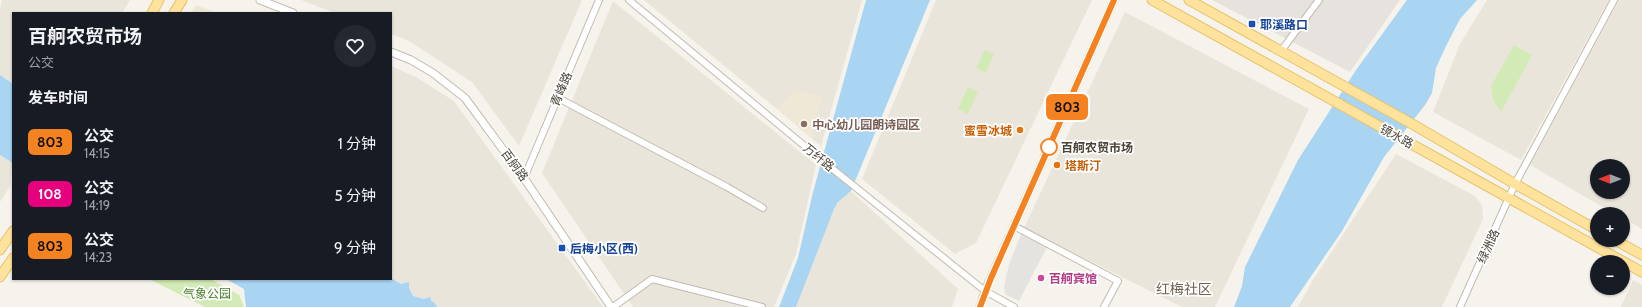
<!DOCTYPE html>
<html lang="zh">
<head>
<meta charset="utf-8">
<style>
	body { margin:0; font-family:Cabin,"Noto Sans SC",sans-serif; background:#242831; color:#f1f3f6; height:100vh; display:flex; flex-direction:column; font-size:15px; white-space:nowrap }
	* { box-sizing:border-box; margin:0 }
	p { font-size:13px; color:#9ea1a6 }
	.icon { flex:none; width:22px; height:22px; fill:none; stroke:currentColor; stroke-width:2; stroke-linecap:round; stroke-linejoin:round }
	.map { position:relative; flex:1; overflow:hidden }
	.panel { position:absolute; left:12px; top:12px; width:380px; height:268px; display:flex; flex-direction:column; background:#171b24; border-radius:0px; box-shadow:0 1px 3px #0004 }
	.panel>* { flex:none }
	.badge { padding:0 8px; border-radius:6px; font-size:14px; line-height:26px }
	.needle { width:26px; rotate:270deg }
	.fabs { position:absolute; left:1590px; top:159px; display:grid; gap:8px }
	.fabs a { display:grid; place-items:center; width:40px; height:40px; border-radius:50%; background:#171b24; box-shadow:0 1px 3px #0004; font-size:20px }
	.map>.badge { position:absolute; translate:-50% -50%; box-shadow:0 0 0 2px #fff }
	h2 { padding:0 16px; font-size:15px; line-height:36px }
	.round { display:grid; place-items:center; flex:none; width:42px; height:42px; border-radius:21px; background:#242831 }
	.headline { display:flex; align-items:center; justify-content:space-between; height:68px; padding:0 16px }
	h1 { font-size:19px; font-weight:700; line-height:30px }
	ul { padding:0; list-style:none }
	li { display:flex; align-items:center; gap:12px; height:52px; padding:0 16px }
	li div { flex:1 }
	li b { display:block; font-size:15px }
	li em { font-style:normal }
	li .badge { min-width:44px; font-weight:700; text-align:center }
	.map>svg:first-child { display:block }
	.residential { fill:#eae5da; fill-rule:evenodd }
	.industrial { fill:#e6e2dd }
	.education { fill:#efe8d6 }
	.green { fill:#d2eab5 }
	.parking { fill:#e5e3e0 }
	.water { fill:#a9d4f2 }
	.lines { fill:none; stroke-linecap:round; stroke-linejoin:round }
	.minor-casing { stroke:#c2bbae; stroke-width:8 }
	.tertiary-casing { stroke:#c2bbae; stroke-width:9 }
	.primary-casing { stroke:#e6c16a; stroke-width:11 }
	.minor { stroke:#fff; stroke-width:6 }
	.tertiary { stroke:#fff; stroke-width:7 }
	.primary { stroke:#ffe39c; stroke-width:9 }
	.line-casing { stroke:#fff; stroke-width:9 }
	.line { stroke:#f58220; stroke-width:6 }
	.transit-dot { fill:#1a4fb4; stroke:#fff; stroke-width:1.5 }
	.education-dot { fill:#8d6e63; stroke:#fff; stroke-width:1.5 }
	.food-dot { fill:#e8710a; stroke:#fff; stroke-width:1.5 }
	.stop-dot { fill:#fff; stroke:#f58220; stroke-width:2 }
	.hotel-dot { fill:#d1479c; stroke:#fff; stroke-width:1.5 }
	.labels { text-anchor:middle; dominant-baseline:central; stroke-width:3.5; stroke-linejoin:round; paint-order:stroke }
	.transit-label { font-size:12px; font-weight:bold; fill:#164399; stroke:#fff; text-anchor:start }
	.street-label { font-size:12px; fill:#4b4439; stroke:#fff }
	.education-label { font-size:12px; font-weight:bold; fill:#785e54; stroke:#fff; text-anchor:start }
	.food-label { font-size:12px; font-weight:bold; fill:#c56008; stroke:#fff; text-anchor:end }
	.stop-label { font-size:12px; font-weight:bold; fill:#4b4439; stroke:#fff; text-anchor:start }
	.hotel-label { font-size:12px; font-weight:bold; fill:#b23c85; stroke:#fff; text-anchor:start }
	.park-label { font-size:12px; fill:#4a7f2a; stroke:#fff }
	.quarter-label { font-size:14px; fill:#6e6250; stroke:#fff }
</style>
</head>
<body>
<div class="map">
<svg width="1642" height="307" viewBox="0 0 1642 307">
	<rect width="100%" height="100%" fill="#f6f3ec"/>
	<path class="residential" d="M2,0H130L122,13H13V84L0,75V10Z
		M301,0H582L519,146L472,82L409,41L391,34V13H335Z
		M644,0H862L821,146L811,138L821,97L794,91L778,110Z
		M936,0H1092L976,243L955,254L862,179Z
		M1487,0H1609L1521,160L1433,112L1460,44Z
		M1619,0H1642V229L1623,218V214H1615L1530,165ZM1597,166H1623V192H1597Z
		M613,1L816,165L796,254L774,307H633L542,173Z
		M1125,12L1309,109L1215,307H1182L1024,228Z
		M391,66L416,77L454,101L603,307H437L434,302H432L430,297L425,299L413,296L406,283L401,284L391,278Z
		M1396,154L1475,196L1482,205L1483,219L1442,307H1298L1313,280Z
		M0,155L12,162L10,186L0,202Z
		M851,191L958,289L952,307H796L834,209L838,202Z
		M1633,280L1642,285V307H1621Z"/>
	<path class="industrial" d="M1212,0H1400L1350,72Z"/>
	<path class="education" d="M196,5L218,13H191Z
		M794,91L822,97L811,138L778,110Z"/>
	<path class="green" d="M1514,45L1532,55L1501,112L1493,100L1491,86Z
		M985,50L994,54L986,73L976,68Z
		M968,87L978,92L968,114L958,109Z
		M149,279H211L239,295L244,307H205Z"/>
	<path class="parking" d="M1021,234L1047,247L1019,301L1005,294L1004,286L1009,265Z"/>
	<path class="water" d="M866,0H930L851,191L838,202L834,209L796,307H779L798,258L813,192Z
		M1407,0H1477L1460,19L1446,46L1436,68L1432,93L1425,105L1384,157L1342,231L1290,307H1234L1242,286L1245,267L1298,160L1356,70Z
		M0,75L13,84V163L0,155Z
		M391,278L401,284L409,282V288L413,296L424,299L430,297L432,302H434L437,307H246L244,289L226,279Z"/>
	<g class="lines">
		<defs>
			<path id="minor" d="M629,0L819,158L985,291L1014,307
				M1281,51L1319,0
				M558,98L727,187L763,208
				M524,178L599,0
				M1014,226L1118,281L1104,307
				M613,307L652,279L762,307
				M1460,307L1515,184L1614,0"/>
			<path id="tertiary" d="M260,0L293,13
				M391,52L411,60L433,73L465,98L524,178L611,307
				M980,307L985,291L1114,0"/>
			<path id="primary" d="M1152,0L1642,272
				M1189,0L1414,125L1515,184L1597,230
				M152,13L159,0
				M174,13L182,0
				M1615,240L1642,255
				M0,250L13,231
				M0,277L13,258"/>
		</defs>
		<use href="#minor" class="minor-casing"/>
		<use href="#tertiary" class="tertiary-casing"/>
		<use href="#primary" class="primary-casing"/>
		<use href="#minor" class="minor"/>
		<use href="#tertiary" class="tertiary"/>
		<use href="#primary" class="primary"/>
	</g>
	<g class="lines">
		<defs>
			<path id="line" d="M980,307L991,278L1114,0"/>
		</defs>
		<use href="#line" class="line-casing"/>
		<use href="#line" class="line"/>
	</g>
	<g class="transit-dot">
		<rect x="1248" y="20" width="8" height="8" rx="2"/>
		<rect x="558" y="244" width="8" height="8" rx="2"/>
	</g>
	<circle class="education-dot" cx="804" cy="124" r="4"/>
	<g class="food-dot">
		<circle cx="1020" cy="130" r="4"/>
		<circle cx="1057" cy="165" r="4"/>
	</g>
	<circle class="stop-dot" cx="1049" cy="147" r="8"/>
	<circle class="hotel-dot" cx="1041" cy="278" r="4"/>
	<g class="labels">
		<g class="transit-label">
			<text x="1260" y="24">耶溪路口</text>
			<text x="570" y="248">后梅小区(西)</text>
		</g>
		<g class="street-label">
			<text transform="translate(561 89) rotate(-67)">青峰路</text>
			<text transform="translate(1397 136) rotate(29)">镜水路</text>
			<text transform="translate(819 157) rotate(39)">万纤路</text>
			<text transform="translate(515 165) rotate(54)">百舸路</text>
			<text transform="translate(1488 246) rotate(-65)">绿洲路</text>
		</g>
		<g class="education-label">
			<text x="812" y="124">中心幼儿园朗诗园区</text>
		</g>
		<g class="food-label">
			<text x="1012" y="130">蜜雪冰城</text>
			<text x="1065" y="165" text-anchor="start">塔斯汀</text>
		</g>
		<g class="stop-label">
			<text x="1061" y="147">百舸农贸市场</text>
		</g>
		<g class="hotel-label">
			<text x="1049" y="278">百舸宾馆</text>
		</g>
		<g class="park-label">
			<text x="207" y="293">气象公园</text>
		</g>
		<g class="quarter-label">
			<text x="1184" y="289">红梅社区</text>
		</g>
	</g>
</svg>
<div class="fabs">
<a><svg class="needle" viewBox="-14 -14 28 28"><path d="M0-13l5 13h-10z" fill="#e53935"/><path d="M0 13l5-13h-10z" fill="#9ea1a6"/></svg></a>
<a>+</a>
<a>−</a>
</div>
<b class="badge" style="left:1067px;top:107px;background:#f58220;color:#111">803</b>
<section class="panel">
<div class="headline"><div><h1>百舸农贸市场</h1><p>公交</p></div><a class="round"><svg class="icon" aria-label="heart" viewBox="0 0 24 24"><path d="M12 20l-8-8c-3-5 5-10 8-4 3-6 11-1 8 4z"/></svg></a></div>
<h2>发车时间</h2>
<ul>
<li><span class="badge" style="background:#f58220;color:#111">803</span><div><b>公交</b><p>14:15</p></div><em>1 分钟</em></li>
<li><span class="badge" style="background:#e6007e;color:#fff">108</span><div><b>公交</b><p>14:19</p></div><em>5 分钟</em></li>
<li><span class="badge" style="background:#f58220;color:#111">803</span><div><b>公交</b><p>14:23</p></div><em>9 分钟</em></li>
</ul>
</section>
</div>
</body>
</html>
